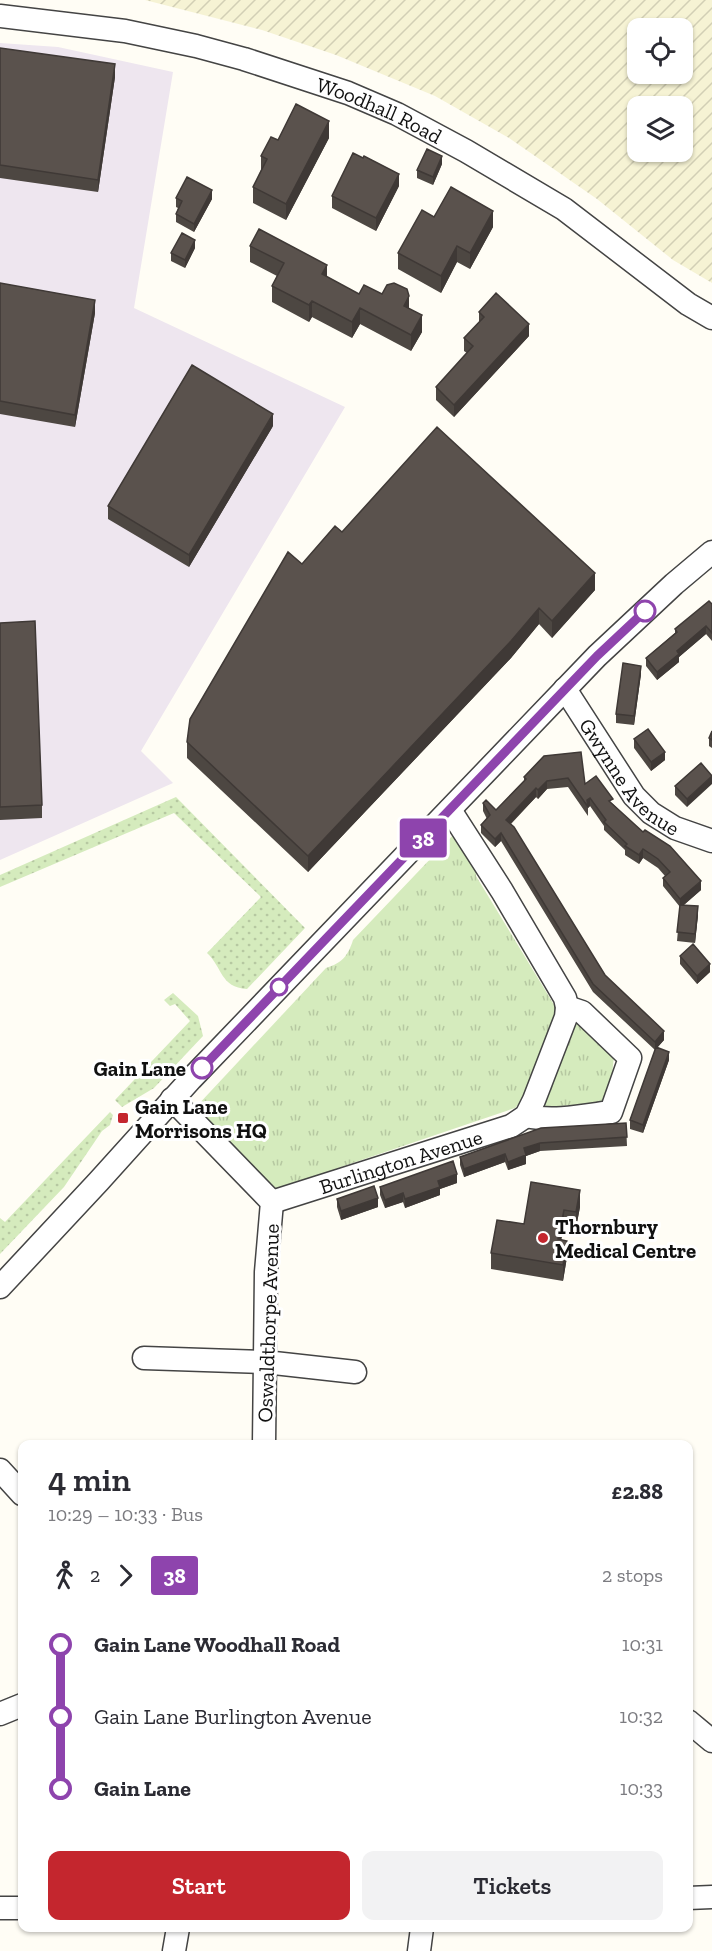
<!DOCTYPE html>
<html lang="en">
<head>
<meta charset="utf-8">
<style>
	body { margin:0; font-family:"Zilla Slab",serif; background:#f2f2f3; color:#2b2b33; height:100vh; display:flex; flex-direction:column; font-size:22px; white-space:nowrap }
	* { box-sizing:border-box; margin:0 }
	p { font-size:20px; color:#7c7c81 }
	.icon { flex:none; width:33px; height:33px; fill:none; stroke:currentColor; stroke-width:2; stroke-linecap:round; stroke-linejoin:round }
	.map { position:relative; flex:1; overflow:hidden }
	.drawer { position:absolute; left:18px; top:1440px; width:675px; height:492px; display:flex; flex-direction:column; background:#fff; border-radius:12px; box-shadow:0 2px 4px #0004 }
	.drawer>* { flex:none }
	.badge { padding:0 12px; border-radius:4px; font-size:21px; line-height:39px }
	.buttons { position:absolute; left:627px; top:18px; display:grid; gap:12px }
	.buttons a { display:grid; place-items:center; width:66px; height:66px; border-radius:12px; background:#fff; box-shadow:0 2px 4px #0004; font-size:30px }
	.map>.badge { position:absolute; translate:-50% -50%; box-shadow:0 0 0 3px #fff }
	.legs { display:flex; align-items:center; gap:9px; height:66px; padding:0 30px; font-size:20px }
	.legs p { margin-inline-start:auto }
	.head { display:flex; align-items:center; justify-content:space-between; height:102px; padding:0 30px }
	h1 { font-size:33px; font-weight:600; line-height:45px }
	.primary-button { display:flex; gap:12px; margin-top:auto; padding:12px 30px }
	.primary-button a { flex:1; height:69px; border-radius:12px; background:#c4262e; color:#fff; font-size:24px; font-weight:600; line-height:69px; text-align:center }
	.primary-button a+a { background:#f2f2f3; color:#2b2b33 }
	ul { padding:0 30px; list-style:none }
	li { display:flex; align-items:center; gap:21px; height:72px; font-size:22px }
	li i { display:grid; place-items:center; width:9px; height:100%; margin:0 8px; background:currentColor }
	li i::after { content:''; width:15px; height:15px; margin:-8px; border:4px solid; border-radius:50%; background:#fff }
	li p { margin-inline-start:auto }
	li:first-child i { background:linear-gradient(#0000 50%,currentColor 0) }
	li:last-child i { background:linear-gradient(currentColor 50%,#0000 0) }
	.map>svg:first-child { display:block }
	.industrial { fill:#eee6ef }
	.farmland { fill:url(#farmland-furrows); fill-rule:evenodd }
	.grass { fill:url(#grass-tufts) }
	.garden { fill:url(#garden-dots) }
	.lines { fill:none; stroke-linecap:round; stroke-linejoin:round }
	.minor-casing { stroke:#444; stroke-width:25 }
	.minor { stroke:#fff; stroke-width:22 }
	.wall { fill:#4d4742 }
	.shaded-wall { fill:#3f3936 }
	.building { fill:#5a524d; stroke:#3f3936; stroke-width:1.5 }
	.line-1-casing { stroke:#fff; stroke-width:14 }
	.line-1 { stroke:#8e44ad; stroke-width:9 }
	.stop-1-dot { fill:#fff; stroke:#8e44ad; stroke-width:3 }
	.poi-dot { fill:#c4262e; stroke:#fff; stroke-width:2 }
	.labels { text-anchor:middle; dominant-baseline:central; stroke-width:6; stroke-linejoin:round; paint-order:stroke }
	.street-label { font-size:21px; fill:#111; stroke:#fff }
	.stop-label { font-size:21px; font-weight:bold; fill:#111; stroke:#fff; text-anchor:end }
	.poi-label { font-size:21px; font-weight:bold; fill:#111; stroke:#fff; text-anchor:start }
</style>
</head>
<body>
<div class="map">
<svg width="712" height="1951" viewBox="0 0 712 1951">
	<defs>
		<pattern id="farmland-furrows" width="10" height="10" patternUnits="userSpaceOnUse" patternTransform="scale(1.5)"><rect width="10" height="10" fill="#f6f3d4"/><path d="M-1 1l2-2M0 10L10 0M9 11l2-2" fill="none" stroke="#d2cfb5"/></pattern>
		<pattern id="grass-tufts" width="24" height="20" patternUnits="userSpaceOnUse" patternTransform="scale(1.5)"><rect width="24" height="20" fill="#d5ebbd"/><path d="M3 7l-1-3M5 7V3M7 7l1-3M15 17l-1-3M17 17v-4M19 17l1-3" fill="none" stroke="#b6c8a1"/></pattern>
		<pattern id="garden-dots" width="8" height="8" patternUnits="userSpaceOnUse" patternTransform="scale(1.5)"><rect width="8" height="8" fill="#d5ebbd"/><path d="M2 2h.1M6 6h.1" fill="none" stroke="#b6c8a1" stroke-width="1.8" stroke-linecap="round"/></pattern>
	</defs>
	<rect width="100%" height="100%" fill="#fffdf5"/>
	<path class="industrial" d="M0,43L58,47L173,72L134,308L345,407L141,751L173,783L0,860Z"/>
	<path class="farmland" d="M145,0H712V283L673,260L597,199L509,138L435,96L336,55L262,30ZM638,28H682V74H638ZM638,106H682V152H638Z"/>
	<path class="grass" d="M456,832L477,869L476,876L556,1008L550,1043L533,1088L515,1108L335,1169L333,1175L272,1193L200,1115L201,1110L196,1107L326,968C342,963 348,956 353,940Z
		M574,1020L589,1027L590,1035L614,1058C611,1073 615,1092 601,1103L561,1106L557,1112L544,1109L542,1104Z"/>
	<path class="garden" d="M176,797L305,928L247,989C220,987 223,968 207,953L261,897L174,813L0,887V875Z
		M173,993L198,1016L203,1036L154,1088L122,1107L115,1100L190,1021L175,1004L170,1006L164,1000Z
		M110,1112L113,1115L110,1125L102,1131L64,1187L0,1254V1218L5,1222Z"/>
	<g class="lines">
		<defs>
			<g id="minor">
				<path id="s1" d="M0,16L125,31L196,46L244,59L348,93L397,114L466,151L564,209L688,304L712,318"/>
				<path id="s2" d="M565,689L634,796L651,813L675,828L712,841"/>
				<path d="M172,1099L272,1202L266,1272L264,1444"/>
				<path d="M526,1116C554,1122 582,1116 611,1112L630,1058L582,1012L567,1007"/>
				<path id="s3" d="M272,1202L511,1126L526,1116L534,1100L566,1017L567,1007L565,998L502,891L450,810"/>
				<path d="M0,1287L99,1181L191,1079L597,656L674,584L712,552"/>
				<path d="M144,1358L265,1362L355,1372"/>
				<path d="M0,1470L22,1494"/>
				<path d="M0,1714L22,1705"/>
				<path d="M688,1721L712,1741"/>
				<path d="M688,1898L712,1897"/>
				<path d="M0,1908H22"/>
				<path d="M174,1951L178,1928"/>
				<path d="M419,1951L422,1928"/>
			</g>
		</defs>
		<use href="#minor" class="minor-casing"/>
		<use href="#minor" class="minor"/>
	</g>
	<path class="wall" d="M0,48L115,77L98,192L0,178Z
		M329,138L286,220L253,203V187L261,170V156L278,140Z
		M442,164L433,185L417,178V170Z
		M399,186L376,231L332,208V196Z
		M176,198L212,199L194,232L176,222V214L178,208L176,207Z
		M434,217L493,227L470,269L457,262L441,293L398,269V253Z
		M250,246L327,277L359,294L409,309L422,332L411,351L360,324L352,338L312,317L309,322L272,302V286L277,276L250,262Z
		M195,248L185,268L171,261V253Z
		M0,283L95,313L75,427L0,414Z
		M479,312L529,336L454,417L436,400V387L467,353L464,351V338L479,323Z
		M273,426L189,567L108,519V506Z
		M342,532L595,590L552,638L539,624L511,658L308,872L187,758V742L302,564Z
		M712,604V641L706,634L679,657V662L657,680L646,666V658L675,633V629Z
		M0,623L42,805V818L0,820Z
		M641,674L634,725L616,723V714Z
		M712,731V748L709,746V738Z
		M634,739L665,760L651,771L634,748Z
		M544,756L585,784L613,804L701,890L684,905L698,915L695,943L677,941L680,907L663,886V878L665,876L658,868L643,858L639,864L625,855V850L604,830V826L590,806L588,808V816L568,787L547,789L538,799L536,797L511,824L605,975L664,1040L657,1048L669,1060L643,1133L630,1129V1120L655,1050L593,992L501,841L495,847L481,833V825L487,819L483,811V803L496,810L524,781V777Z
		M701,763L687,807L675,795V786Z
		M680,956L710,972L697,984L680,964Z
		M626,1123L627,1146L540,1151L526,1156V1164L508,1170L505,1162L464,1177L460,1165V1157Z
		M531,1182L580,1207L576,1228L564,1226L561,1240L567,1257L563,1281L491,1269V1253L524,1224Z
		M457,1183L440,1189V1195L405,1208L403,1202L385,1208L380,1195V1187Z
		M337,1199L378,1207L341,1220L337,1207Z"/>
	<path class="shaded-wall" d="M115,64V77L98,192V180Z
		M329,121V138L286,220V204Z
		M442,156V164L433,185V177Z
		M399,174V186L376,231V218Z
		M212,190V199L194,232V224Z
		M493,211V227L470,269V253Z
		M195,240V248L185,268V260Z
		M457,246V262L441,293V276Z
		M327,265V281L322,274Z
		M409,296V313L404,306Z
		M95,300V313L75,427V415Z
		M312,301V317L309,322V305Z
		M360,308V324L352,338V322Z
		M422,315V332L411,351V335Z
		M529,324V336L454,417V405Z
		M273,414V426L189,567V555Z
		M595,573V590L552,638V621Z
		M539,608V624L511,658L308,872V856Z
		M706,626V634L679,657V662L657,680V672L677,651Z
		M641,666V674L634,725V716Z
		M665,752V760L651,771V762Z
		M712,776V784L687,807V799Z
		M547,781V789L538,799V790Z
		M536,788V797L506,828V820Z
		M590,798V806L588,808L587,800Z
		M501,833V841L495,847V839Z
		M643,849V858L639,864V855Z
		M701,881V890L680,908V899Z
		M698,906V915L695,943V934Z
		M710,964V972L697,984V976Z
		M664,1031V1040L655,1050V1042Z
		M669,1052V1060L643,1133V1125Z
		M540,1143V1151L526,1156V1164L508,1170V1162L524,1148Z
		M505,1154V1162L464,1177V1169Z
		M457,1174V1183L440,1189V1195L405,1208V1199L438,1181Z
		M580,1190V1207L576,1228V1212Z
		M403,1193V1202L385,1208V1200Z
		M378,1198V1207L341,1220V1211Z
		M564,1210V1226L558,1256V1239Z
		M567,1241V1257L563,1281V1265Z"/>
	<path class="building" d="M0,48L115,64L98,180L0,165Z
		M296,104L329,121L286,204L253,187L267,159L261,156L271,137L278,140Z
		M427,149L442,156L433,177L417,170Z
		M353,153L363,158L364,156L399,174L376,218L332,196Z
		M187,177L212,190L194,224L176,214L182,201L176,198Z
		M451,187L493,211L470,253L457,246L441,276L398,253L422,210L434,217Z
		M259,229L327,265L322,274L359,294L364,285L382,294L387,285L394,283L407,289L409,296L404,306L422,315L411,335L360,308L352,322L312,301L309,305L272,286L284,263L250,246Z
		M182,233L195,240L185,260L171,253Z
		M0,283L95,300L75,415L0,401Z
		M496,293L529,324L454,405L436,387L473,346L464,338L484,317L479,312Z
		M192,365L273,414L189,555L108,506Z
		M437,427L595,573L552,621L539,608L511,641L308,856L187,742L190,719L288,552L302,564L335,526L342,532Z
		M709,601L712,604V633L706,626L677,651L679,654L657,672L646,658L677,632L675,629Z
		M35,621L42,805L0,807V623Z
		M623,663L641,666L634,716L616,714Z
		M648,729L665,752L651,762L634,739Z
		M712,731V740L709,738Z
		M581,752L585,784L596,776L613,799L609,801L643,832L645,830L670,846L701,881L680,899L663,878L670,872L658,859L643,849L639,855L625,846L627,844L604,822L606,820L590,798L587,800L588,807L568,778L547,781L538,790L536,788L506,820L514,827L605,975L664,1031L655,1042L593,984L501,833L495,839L481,825L490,815L483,803L486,800L496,810L526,779L524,777L544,756Z
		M701,763L712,776L687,799L675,786Z
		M680,905L698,906L695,934L677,932Z
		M693,944L710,964L697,976L680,956Z
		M656,1047L669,1052L643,1125L630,1120Z
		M626,1123L627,1137L540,1143L524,1148L526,1155L508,1162L505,1154L464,1169L460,1157L541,1128Z
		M453,1161L457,1174L438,1181L440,1187L405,1199L403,1193L385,1200L380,1187Z
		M531,1182L580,1190L576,1212L564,1210L558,1239L567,1241L563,1265L491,1253L497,1220L524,1224Z
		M374,1186L378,1198L341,1211L337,1199Z"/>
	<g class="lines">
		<defs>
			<path id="line-1" d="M202,1068L597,656L645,611"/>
		</defs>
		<use href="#line-1" class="line-1-casing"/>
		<use href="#line-1" class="line-1"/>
	</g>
	<g class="stop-1-dot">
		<circle cx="645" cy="611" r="10"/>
		<circle cx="279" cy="987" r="8"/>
		<circle cx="202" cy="1068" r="10"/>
	</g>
	<g class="poi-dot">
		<rect x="117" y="1112" width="12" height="12" rx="3"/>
		<circle cx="543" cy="1238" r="6"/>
	</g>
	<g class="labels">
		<g class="street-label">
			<text stroke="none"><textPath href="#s1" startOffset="393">Woodhall Road</textPath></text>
			<text stroke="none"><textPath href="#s2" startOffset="110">Gwynne Avenue</textPath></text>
			<text stroke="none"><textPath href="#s3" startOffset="135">Burlington Avenue</textPath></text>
			<text transform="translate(268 1323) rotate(-88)">Oswaldthorpe Avenue</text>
		</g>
		<g class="stop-label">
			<text x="186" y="1068">Gain Lane</text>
		</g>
		<g class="poi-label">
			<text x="135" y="1106">Gain Lane<tspan x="135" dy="24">Morrisons HQ</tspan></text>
			<text x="555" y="1226">Thornbury<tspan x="555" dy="24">Medical Centre</tspan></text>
		</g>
	</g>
</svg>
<div class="buttons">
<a><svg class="icon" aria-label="locate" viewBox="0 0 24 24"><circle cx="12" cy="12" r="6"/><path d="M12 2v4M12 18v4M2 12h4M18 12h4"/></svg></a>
<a><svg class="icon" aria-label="layers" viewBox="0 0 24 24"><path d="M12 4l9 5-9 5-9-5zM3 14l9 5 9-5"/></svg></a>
</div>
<b class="badge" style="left:423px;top:838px;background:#8e44ad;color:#fff">38</b>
<section class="drawer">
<div class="head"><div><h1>4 min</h1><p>10:29 – 10:33 · Bus</p></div><b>£2.88</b></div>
<div class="legs"><svg class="icon" aria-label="walk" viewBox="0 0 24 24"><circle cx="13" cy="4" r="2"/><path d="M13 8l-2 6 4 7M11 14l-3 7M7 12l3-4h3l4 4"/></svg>2<svg class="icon" aria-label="forward" viewBox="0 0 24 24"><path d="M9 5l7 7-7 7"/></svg><b class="badge" style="background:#8e44ad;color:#fff">38</b><p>2 stops</p></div>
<ul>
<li><i style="color:#8e44ad"></i><b>Gain Lane Woodhall Road</b><p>10:31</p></li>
<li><i style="color:#8e44ad"></i><span>Gain Lane Burlington Avenue</span><p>10:32</p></li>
<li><i style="color:#8e44ad"></i><b>Gain Lane</b><p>10:33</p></li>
</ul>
<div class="primary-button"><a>Start</a><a>Tickets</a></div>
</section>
</div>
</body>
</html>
